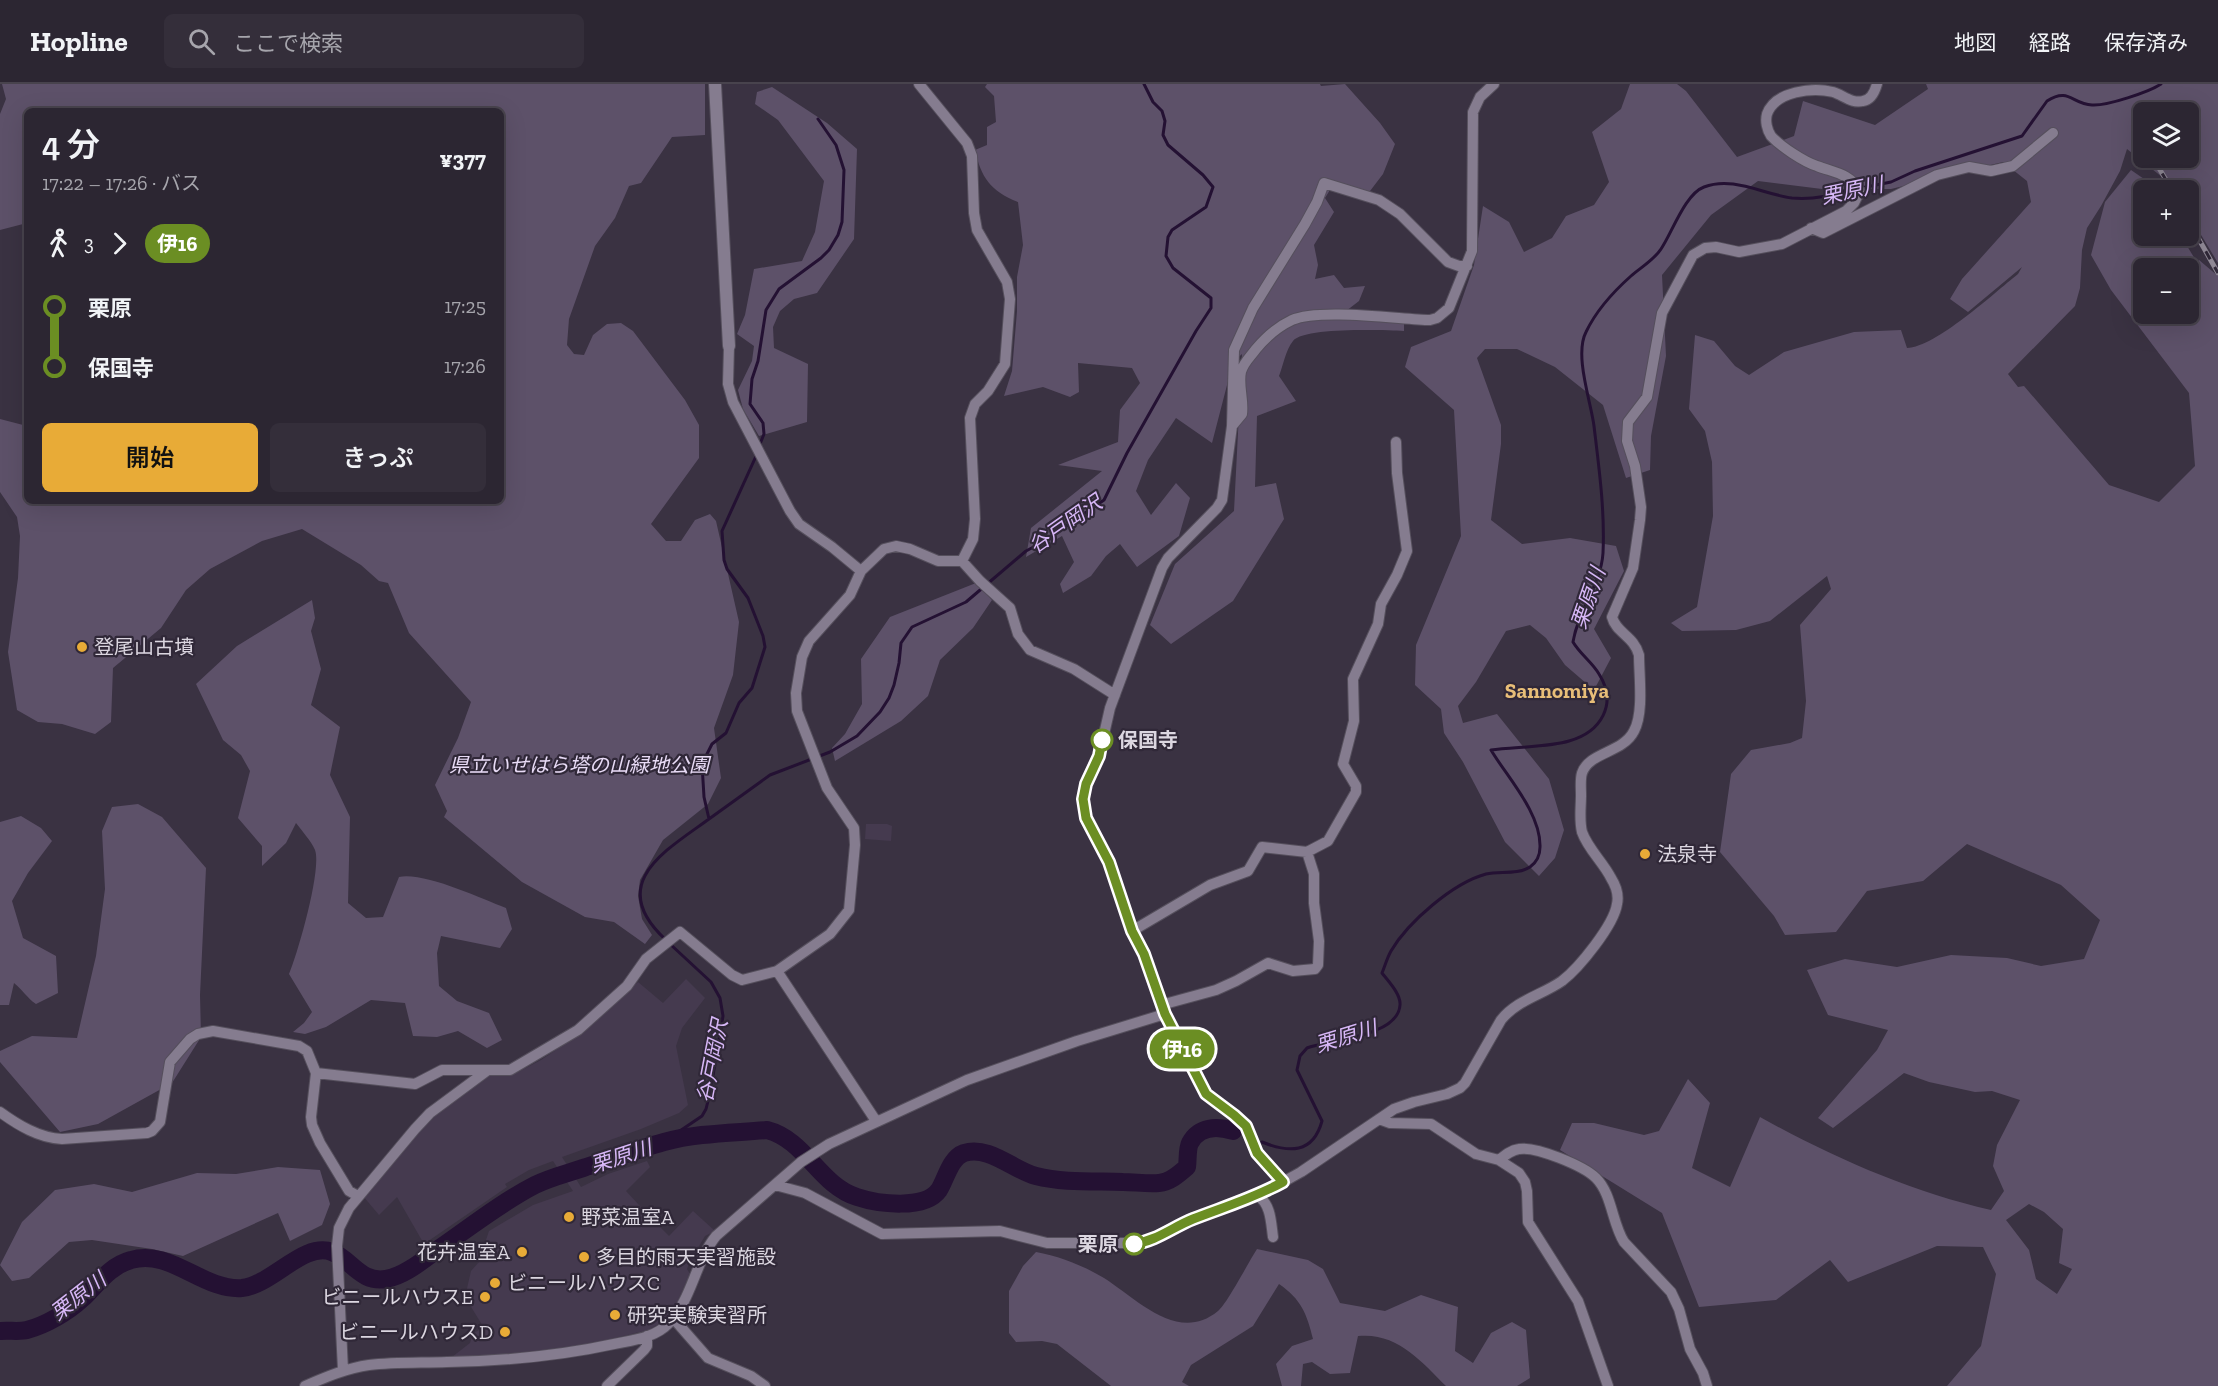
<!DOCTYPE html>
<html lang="ja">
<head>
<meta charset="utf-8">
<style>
	body { margin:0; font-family:"Zilla Slab","Noto Sans JP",serif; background:#342e3a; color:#f1f3f6; height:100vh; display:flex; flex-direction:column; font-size:22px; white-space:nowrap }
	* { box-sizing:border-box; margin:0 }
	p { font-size:20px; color:#a6a5ac }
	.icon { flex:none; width:33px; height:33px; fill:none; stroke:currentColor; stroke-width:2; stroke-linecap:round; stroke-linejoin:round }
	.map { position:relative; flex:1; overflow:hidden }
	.panel { position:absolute; left:24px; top:24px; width:480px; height:396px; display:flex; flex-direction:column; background:#2c2632; border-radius:9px; box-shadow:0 6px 24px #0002,0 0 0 2px #48434d }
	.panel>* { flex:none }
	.badge { padding:0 12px; border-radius:20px; font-size:21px; line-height:39px }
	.buttons { position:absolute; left:2133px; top:18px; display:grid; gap:12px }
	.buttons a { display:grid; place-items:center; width:66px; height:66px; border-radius:9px; background:#2c2632; box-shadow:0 6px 24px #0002,0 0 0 2px #48434d; font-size:30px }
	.map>.badge { position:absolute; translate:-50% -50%; box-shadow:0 0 0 3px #fff }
	.legs { display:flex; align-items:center; gap:9px; height:66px; padding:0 18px; font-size:20px }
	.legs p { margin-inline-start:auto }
	.headline { display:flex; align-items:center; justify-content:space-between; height:102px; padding:0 18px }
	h1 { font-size:33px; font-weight:600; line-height:45px }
	.action { display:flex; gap:12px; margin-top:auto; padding:12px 18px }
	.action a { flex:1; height:69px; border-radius:9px; background:#e8ab37; color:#111; font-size:24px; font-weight:600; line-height:69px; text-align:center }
	.action a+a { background:#342e3a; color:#f1f3f6 }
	ul { padding:0 18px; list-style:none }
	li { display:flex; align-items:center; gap:21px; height:60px; font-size:22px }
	li i { display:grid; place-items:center; width:9px; height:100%; margin:0 8px; background:currentColor }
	li i::after { content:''; width:15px; height:15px; margin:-8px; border:4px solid; border-radius:50%; background:#2c2632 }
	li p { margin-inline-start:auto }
	li:first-child i { background:linear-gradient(#0000 50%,currentColor 0) }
	li:last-child i { background:linear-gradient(currentColor 50%,#0000 0) }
	header { display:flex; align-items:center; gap:36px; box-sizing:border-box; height:84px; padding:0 30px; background:#2c2632; border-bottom:2px solid #48434d }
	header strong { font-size:28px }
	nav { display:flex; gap:33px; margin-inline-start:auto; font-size:21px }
	.search { width:420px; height:54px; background:#342e3a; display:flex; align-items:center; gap:15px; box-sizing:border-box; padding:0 21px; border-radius:9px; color:#a6a5ac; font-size:22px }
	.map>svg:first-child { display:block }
	.built { fill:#453a4f }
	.green { fill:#5d5169; fill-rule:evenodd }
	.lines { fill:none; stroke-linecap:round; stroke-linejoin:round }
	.stream { stroke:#241133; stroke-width:3 }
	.river { stroke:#241133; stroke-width:18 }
	.minor-casing { stroke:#554f5c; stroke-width:12 }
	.tertiary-casing { stroke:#554f5c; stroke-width:14 }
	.minor { stroke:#857c8f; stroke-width:10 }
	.tertiary { stroke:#857c8f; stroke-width:12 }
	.rail-casing { stroke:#908996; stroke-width:5 }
	.rail { stroke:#302838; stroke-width:3; stroke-dasharray:9; stroke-linecap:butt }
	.line-1-casing { stroke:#fff; stroke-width:14 }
	.line-1 { stroke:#6b8e23; stroke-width:9 }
	.poi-dot { fill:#e8ab37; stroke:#302838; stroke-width:2 }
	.stop-1-dot { fill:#fff; stroke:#6b8e23; stroke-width:3 }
	.labels { text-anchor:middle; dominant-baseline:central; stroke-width:4.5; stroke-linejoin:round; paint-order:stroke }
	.poi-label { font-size:20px; fill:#dbd6e0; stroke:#302838; text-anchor:start }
	.stop-label { font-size:20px; font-weight:bold; fill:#dbd6e0; stroke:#302838; text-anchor:start }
	.park-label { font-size:20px; font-style:italic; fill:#e8dbf6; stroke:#302838 }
	.water-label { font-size:21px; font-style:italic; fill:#d7b7f7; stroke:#302838 }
	.neighbourhood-label { font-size:21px; font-weight:bold; fill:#e8be78; stroke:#302838 }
</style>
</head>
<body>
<header>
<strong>Hopline</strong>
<div class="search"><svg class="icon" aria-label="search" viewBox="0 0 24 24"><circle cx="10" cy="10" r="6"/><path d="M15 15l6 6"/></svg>ここで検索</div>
<nav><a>地図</a><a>経路</a><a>保存済み</a></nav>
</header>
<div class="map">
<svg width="2218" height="1302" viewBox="0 0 2218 1302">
	<rect width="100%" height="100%" fill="#3a3242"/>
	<path class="built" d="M866,740H887L892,742L891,757L865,755Z
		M686,895L705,914L682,944L676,962L688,1021L679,1029L641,1045L562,1073L581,1103L608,1090L647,1077L650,1083L626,1107L651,1134L669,1152L693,1127L715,1147L705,1152L690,1177L687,1185L690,1190L674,1225L664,1237L648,1246L583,1262L540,1269L452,1273L470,1259L473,1249L484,1244L465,1213L471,1187L479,1178L469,1174L485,1159L489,1147L533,1121L573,1107L553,1077L529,1086L505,1100L507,1103L424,1160L397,1113L379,1131L363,1112L402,1065L437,1028L489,990L516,989L541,976L581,949L638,898L663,919Z"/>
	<path class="green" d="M2,0H705V51L672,53L641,99L629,102L615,134L595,162L569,235L567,261L574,270L584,271L593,251L607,240L621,239L633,247L685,316L699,341V374L651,440L666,457H681L695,436L710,430L716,437L739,538L733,591L714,644L721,694L708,720L663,756L640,796L638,812L642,835L652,851L645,860L614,838L585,833L522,798L444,733L447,727L435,701L458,654L471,618L409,549L388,499L379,497L361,481L302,445L262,457L210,485L186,506L161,544L113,584L111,638L95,650L62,640L38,638L17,626L8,568L18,494L20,452L17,433L0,408V335L27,342V417H501V27H27V139L0,146V30L6,15Z
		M987,0H1320L1321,2L1345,0L1380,39L1395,60L1383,90L1367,111L1333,101L1325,114L1334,128L1314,161L1318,181L1315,195L1334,191L1344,204L1365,202L1359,217L1337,234L1404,239V247C1384,246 1304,243 1293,257C1286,265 1283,282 1279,292L1296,317L1257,332L1255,403L1276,399L1284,435L1233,517L1171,560L1150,541L1175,480L1234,427L1242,270L1233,278L1212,359L1176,334L1148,376L1136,407L1151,431L1176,399L1190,414L1179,452L1137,483L1120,460L1106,472L1091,492L1063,509L1060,500L1074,478L1062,452L1026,473L1031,444L1102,387L1058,381L1118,358L1120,326L1140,299L1132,284L1078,279L1079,308L1070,313L1043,303L1004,312L1012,287L1017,227V193L1023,161L1018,118C990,107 981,93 975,66L987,61V43L996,38L994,12L985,3Z
		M1630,0H1677L1686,7L1737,73L1794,52L1803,17L1875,41L1928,5L1926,0H2218V179L2189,131L2188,106H2173L2167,97L2127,65L2120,87L2101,122L2087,144L2082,166L2080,204L2075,222L2008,290L2018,303L2024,302L2109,401L2159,418L2195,382L2189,309L2111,206L2091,171L2105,118L2131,86L2147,97L2152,106H2144V152H2181L2198,180L2199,176L2218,192V1302H1947L1981,1262L1996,1190L1983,1163L1937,1162L1848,1198L1830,1176L1776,1216L1699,1223L1662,1129L1560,1066L1572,1039H1594L1644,1051L1659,1047L1688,995L1710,1019L1692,1084L1730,1103L1760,1033C1832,1073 1911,1108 1991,1126L2004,1107L1993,1082L1997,1061L2020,1016L1992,1007L1975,1008L1929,998L1904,989L1833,1044L1818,1034L1877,966L1888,946L1828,931L1807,886L1845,875L1897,883L1951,871L2007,874L2041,882L2084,875L2100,836L2061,801L1967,760L1923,797L1867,807L1836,848L1785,851L1774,832L1720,768L1731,690L1751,666L1790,659L1802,654L1806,617L1800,541L1831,505L1827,492L1770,537L1736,546L1682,547L1671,539L1697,523L1713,432L1712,378L1705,347L1689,325L1695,251L1714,257L1735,282L1749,291L1784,268L1854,248L1901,246L1907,264C1936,263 1994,209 2018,190L2022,183L1968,228L1950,215L1962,195L2031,118L2027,97L2003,78L1891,105H1822L1758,97L1711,131L1662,191L1666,272L1651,352L1650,386L1626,394L1603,321L1555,283L1517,265H1485L1477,274L1501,341V360L1491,436L1522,460L1570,454L1616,462L1624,487L1594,545L1611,574L1594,606L1565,581L1546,554L1530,541L1506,547L1476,598L1458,622L1463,639L1497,630L1549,695L1564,746L1555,774L1539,792L1505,758L1463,678L1444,649L1441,625L1415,601L1416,561L1461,452L1454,326L1405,283L1411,263L1451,247L1474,181L1483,122L1509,138L1524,168L1552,154L1566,132L1594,121L1609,98L1592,48L1621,25ZM2144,28H2188V74H2144ZM2144,184H2188V230H2144ZM2029,1120L2044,1128L2063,1145L2059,1179L2072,1185L2057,1210L2036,1195L2029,1166L2006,1136Z
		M772,3L827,39L857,65L854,155L817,209L794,215L780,227L773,243L774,264L808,280L807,338L759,352L743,325L738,306L752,277L754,262L737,250L745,231L754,185L802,177L815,148L824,97L778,36L755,20L757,8Z
		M976,499L992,516L973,544L940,576L928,612L901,637L835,677L832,664L845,650L862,620L861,575L890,533Z
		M312,516L315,534L311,547L321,585L311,621L340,643L330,691L350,733L348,819L366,834L383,833L399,793C425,788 479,814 506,824L512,845L500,864L441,852L437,869L439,902L457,917L489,929L502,956L487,964L458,947L437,953L413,952L405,919L371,916L326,943L305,950L293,948L304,939L312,928L289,890C298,869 322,785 315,766C311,757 302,747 296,739L286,759L262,782V762L238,734L250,687L241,671L223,656L196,600L237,562Z
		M138,720L162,733L206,784L200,911L201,953L172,999L98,1040L60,1048L0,978V967L32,952L77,954L96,872L105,805L102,747L112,723Z
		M21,732L41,744L52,757L28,789L12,817L23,854L56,872L58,909L36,920C27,914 23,906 14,899L9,921H0V738Z
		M278,1083L320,1086L330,1120L322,1141L290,1157L278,1129L183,1172L152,1165L92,1156L69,1158L29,1194L12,1197L0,1181L22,1138L55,1106L94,1100L132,1108L197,1089L236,1090Z
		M1257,1165L1308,1176L1323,1185L1340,1219L1385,1227L1421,1211L1458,1223L1455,1267L1473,1279L1491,1249L1512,1238L1526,1246L1530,1294L1517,1302H1446C1421,1277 1397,1248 1358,1252L1350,1289L1330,1290L1312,1278L1303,1280L1301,1302H1282L1276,1280L1292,1262L1313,1255C1307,1230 1301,1215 1279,1200L1253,1242L1191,1281L1182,1298L1189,1302H1111L1057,1260L1042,1257L1016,1258L1009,1249V1207L1023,1182L1036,1168C1059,1172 1084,1182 1104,1194C1137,1215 1178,1260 1218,1227C1227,1220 1249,1177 1257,1165Z"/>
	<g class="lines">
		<path class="stream" d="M1861,104L1891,98L1915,87L2022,52L2047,17C2069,3 2072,20 2092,21C2107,22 2149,8 2161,0
			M760,360L764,350L763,339L750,320L752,295L758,277L766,226L779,205L821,174L829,166L838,151L842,138L844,86L836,61L818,35
			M709,735L770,691L830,668L857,652L880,628L889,614L894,601L899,579L901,559L912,543L966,518L1026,467L1043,458L1104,416L1127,369L1196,247L1211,224V214L1173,184L1166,172L1168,153L1172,146L1206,123L1213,103L1203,91L1168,61L1163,51L1165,37L1162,27L1153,18L1144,0
			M666,856C605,800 665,767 709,735L704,713L702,680L712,660L726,649L739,619L752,604L765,563L763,552L748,514L727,485L724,476L722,447L757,370
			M665,1057L702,1032L706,1025L710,1009L723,932L720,914L711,898L670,860
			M1262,1058C1289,1069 1313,1070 1322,1037L1297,986L1300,972L1307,964C1329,956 1398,953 1400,921C1401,910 1388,897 1382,889C1385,882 1387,874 1391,867C1408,838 1453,799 1486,790C1501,787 1517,791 1530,783C1537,778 1540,771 1540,763C1541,729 1507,693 1491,666C1513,663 1550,663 1569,657C1601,648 1618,620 1599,590C1592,578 1580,570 1573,558C1578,526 1601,501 1603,469C1605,427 1599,384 1594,342C1591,318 1574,271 1586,248C1596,227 1613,208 1631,192C1640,184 1654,176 1661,165C1672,149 1685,110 1704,103C1733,92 1762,110 1792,114C1814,116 1834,111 1854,105"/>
		<path class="river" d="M0,1247C9,1246 19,1248 27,1246C46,1241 68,1228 82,1215C97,1201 109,1182 131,1176C170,1164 203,1207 242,1204C272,1201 304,1157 332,1168C352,1176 360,1199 386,1195C404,1192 422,1177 437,1166C469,1144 500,1119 535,1101C551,1093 569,1089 586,1083C612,1075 638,1065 664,1058C697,1049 733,1049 767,1046C806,1056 819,1101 857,1113C878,1120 925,1126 939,1106C946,1095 950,1074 964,1069C989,1061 1013,1086 1036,1092C1063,1099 1095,1097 1123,1098C1134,1098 1148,1100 1159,1099C1170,1098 1179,1090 1187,1083C1188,1076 1187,1065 1190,1059C1199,1042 1217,1042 1233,1047"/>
		<defs>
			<path id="minor" d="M919,0L967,59L972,72L974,129L977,146L1007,198L1010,215L1005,280L988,307L975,320L970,334L975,435L973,455L962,477
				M1811,144L1823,149L1937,91L1969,83L1991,87L2013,82L2053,49
				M729,262L728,300L733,318L790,427L799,440L832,463L861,487
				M1232,342L1242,330C1244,316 1238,301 1241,288C1243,279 1251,272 1256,265C1266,253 1277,243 1292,236C1319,224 1398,235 1430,236L1437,234L1449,224L1472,167L1473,28L1480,13L1494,0
				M1132,847L1210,801L1248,787L1262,763L1307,768L1328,757L1356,708V702L1343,680L1354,637L1353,595L1378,540L1381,520L1397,491L1407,467L1397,389L1396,358
				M777,887L876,1037
				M1161,921L1216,906L1236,897L1268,879L1293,887L1315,885L1318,881L1319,857L1314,819V790L1307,768
				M316,989L415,1000L442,986H510L578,946L627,902L646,875L680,848L732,891L742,896L777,887L830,850L849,826L855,761L854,744L827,704L797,627L796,609L802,573L809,557L850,511L861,487L884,465L896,462L910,465L938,477H962L980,497L1010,524L1018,550L1030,566L1074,585L1115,611
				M0,1028C18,1041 39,1054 62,1055L147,1049L152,1047L160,1038L170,978L190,955L198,950L213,947L299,962L307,967L316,989L311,1033L312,1041L320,1059L349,1107L358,1112
				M1379,1035L1390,1039L1431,1040L1476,1070L1499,1076L1519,1089L1525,1098L1527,1107L1528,1138L1578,1217L1608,1302
				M1499,1076C1505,1071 1511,1066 1519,1065C1536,1062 1584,1082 1596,1094C1612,1110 1612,1139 1624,1158L1671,1208L1679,1225L1690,1265L1703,1289L1707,1302
				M1283,1098L1257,1069L1246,1042L1234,1031L1206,1010L1165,930L1144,870L1132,847L1109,778L1086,734L1083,715L1086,701L1099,672L1110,624L1162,484L1168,474L1217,424L1222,416L1232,342L1234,266L1253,224L1305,140L1317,118L1324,99L1379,116L1400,130L1448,178L1459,182H1467
				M775,1101L805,1109L882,1150L1000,1147L1047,1159H1139L1148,1157L1191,1135L1258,1112L1301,1088L1394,1025L1414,1018L1447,1010L1460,1004L1465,999L1501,936C1517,916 1542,911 1562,897C1579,884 1614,841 1617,820C1619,811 1616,802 1611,794C1603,778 1588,765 1582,748C1579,736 1581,723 1581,711C1581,704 1580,695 1582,689C1589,668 1623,669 1634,647C1644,629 1639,592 1639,571C1634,552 1616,549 1612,533L1633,484L1640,436L1641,423L1635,382L1627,357L1628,338L1647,313L1662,229L1693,171L1705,164L1716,163L1739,168L1782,160L1846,127L1854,119L1860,107C1849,89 1835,89 1817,82C1804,78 1780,62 1771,52C1767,46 1765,37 1767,30C1775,7 1813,3 1833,8C1843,11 1852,20 1863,17C1871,16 1875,7 1877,0
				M1258,1112C1271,1120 1271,1139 1273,1153
				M673,1234L708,1274L751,1292L765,1302
				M343,1286L337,1162L339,1144L349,1124L415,1045L430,1029L488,986
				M305,1302C326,1293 347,1284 369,1281C395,1278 421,1279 447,1278C503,1277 559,1272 614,1260C633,1256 655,1254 669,1239C692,1215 695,1178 716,1152L801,1078L829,1060L967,996L1077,957L1165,930
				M607,1302L644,1266L647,1262V1252"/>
			<path id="tertiary" d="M715,0L729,262"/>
		</defs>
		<use href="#minor" class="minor-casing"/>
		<use href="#tertiary" class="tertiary-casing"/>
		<use href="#minor" class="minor"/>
		<use href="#tertiary" class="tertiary"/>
		<defs>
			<path id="rail" d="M2141,51L2144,56
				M2153,74L2172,106
				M2188,136L2218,189"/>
		</defs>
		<use href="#rail" class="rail-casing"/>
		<use href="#rail" class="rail"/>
	</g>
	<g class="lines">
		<defs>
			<path id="line-1" d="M1102,656L1099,672L1086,700L1083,715L1086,734L1109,778L1132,847L1144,870L1165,930L1206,1010L1234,1031L1246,1042L1257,1069L1283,1098C1254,1114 1224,1123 1193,1135C1173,1143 1156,1157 1134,1160"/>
		</defs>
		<use href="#line-1" class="line-1-casing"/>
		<use href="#line-1" class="line-1"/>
	</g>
	<g class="poi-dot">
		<circle cx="82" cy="563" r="6"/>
		<circle cx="1645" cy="770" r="6"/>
		<circle cx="569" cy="1133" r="6"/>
		<circle cx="522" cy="1168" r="6"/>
		<circle cx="584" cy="1173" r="6"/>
		<circle cx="495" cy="1199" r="6"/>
		<circle cx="485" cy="1213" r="6"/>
		<circle cx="615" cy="1231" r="6"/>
		<circle cx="505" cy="1248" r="6"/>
	</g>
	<g class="stop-1-dot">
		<circle cx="1102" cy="656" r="10"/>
		<circle cx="1134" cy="1160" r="10"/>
	</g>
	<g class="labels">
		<g class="poi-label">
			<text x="94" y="563">登尾山古墳</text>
			<text x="1657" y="770">法泉寺</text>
			<text x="581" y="1133">野菜温室A</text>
			<text x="510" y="1168" text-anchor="end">花卉温室A</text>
			<text x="596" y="1173">多目的雨天実習施設</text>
			<text x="507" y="1199">ビニールハウスC</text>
			<text x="473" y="1213" text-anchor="end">ビニールハウスE</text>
			<text x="627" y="1231">研究実験実習所</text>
			<text x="493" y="1248" text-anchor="end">ビニールハウスD</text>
		</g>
		<g class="stop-label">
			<text x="1118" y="656">保国寺</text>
			<text x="1118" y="1160" text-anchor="end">栗原</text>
		</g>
		<g class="park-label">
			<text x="579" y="681">県立いせはら塔の山緑地公園</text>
		</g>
		<g class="water-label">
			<text transform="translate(1852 106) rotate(-12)">栗原川</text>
			<text transform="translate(1065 440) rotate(-35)">谷戸岡沢</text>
			<text transform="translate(1588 514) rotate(-71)">栗原川</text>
			<text transform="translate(1346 952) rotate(-17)">栗原川</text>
			<text transform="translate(712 977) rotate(-79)">谷戸岡沢</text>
			<text transform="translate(621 1072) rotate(-18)">栗原川</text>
			<text transform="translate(78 1212) rotate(-38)">栗原川</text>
		</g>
		<g class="neighbourhood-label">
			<text x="1557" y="606">Sannomiya</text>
		</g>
	</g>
</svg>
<div class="buttons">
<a><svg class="icon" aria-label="layers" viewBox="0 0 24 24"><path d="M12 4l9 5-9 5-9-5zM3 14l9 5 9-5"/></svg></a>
<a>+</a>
<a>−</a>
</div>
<b class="badge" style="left:1182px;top:965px;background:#6b8e23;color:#fff">伊16</b>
<section class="panel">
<div class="headline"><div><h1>4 分</h1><p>17:22 – 17:26 · バス</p></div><b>¥377</b></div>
<div class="legs"><svg class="icon" aria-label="walk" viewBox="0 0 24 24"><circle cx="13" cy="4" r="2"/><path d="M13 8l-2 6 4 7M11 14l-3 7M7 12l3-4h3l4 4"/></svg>3<svg class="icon" aria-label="forward" viewBox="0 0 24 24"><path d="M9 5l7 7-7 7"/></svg><b class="badge" style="background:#6b8e23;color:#fff">伊16</b></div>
<ul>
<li><i style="color:#6b8e23"></i><b>栗原</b><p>17:25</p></li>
<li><i style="color:#6b8e23"></i><b>保国寺</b><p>17:26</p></li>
</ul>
<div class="action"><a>開始</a><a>きっぷ</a></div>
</section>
</div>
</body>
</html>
